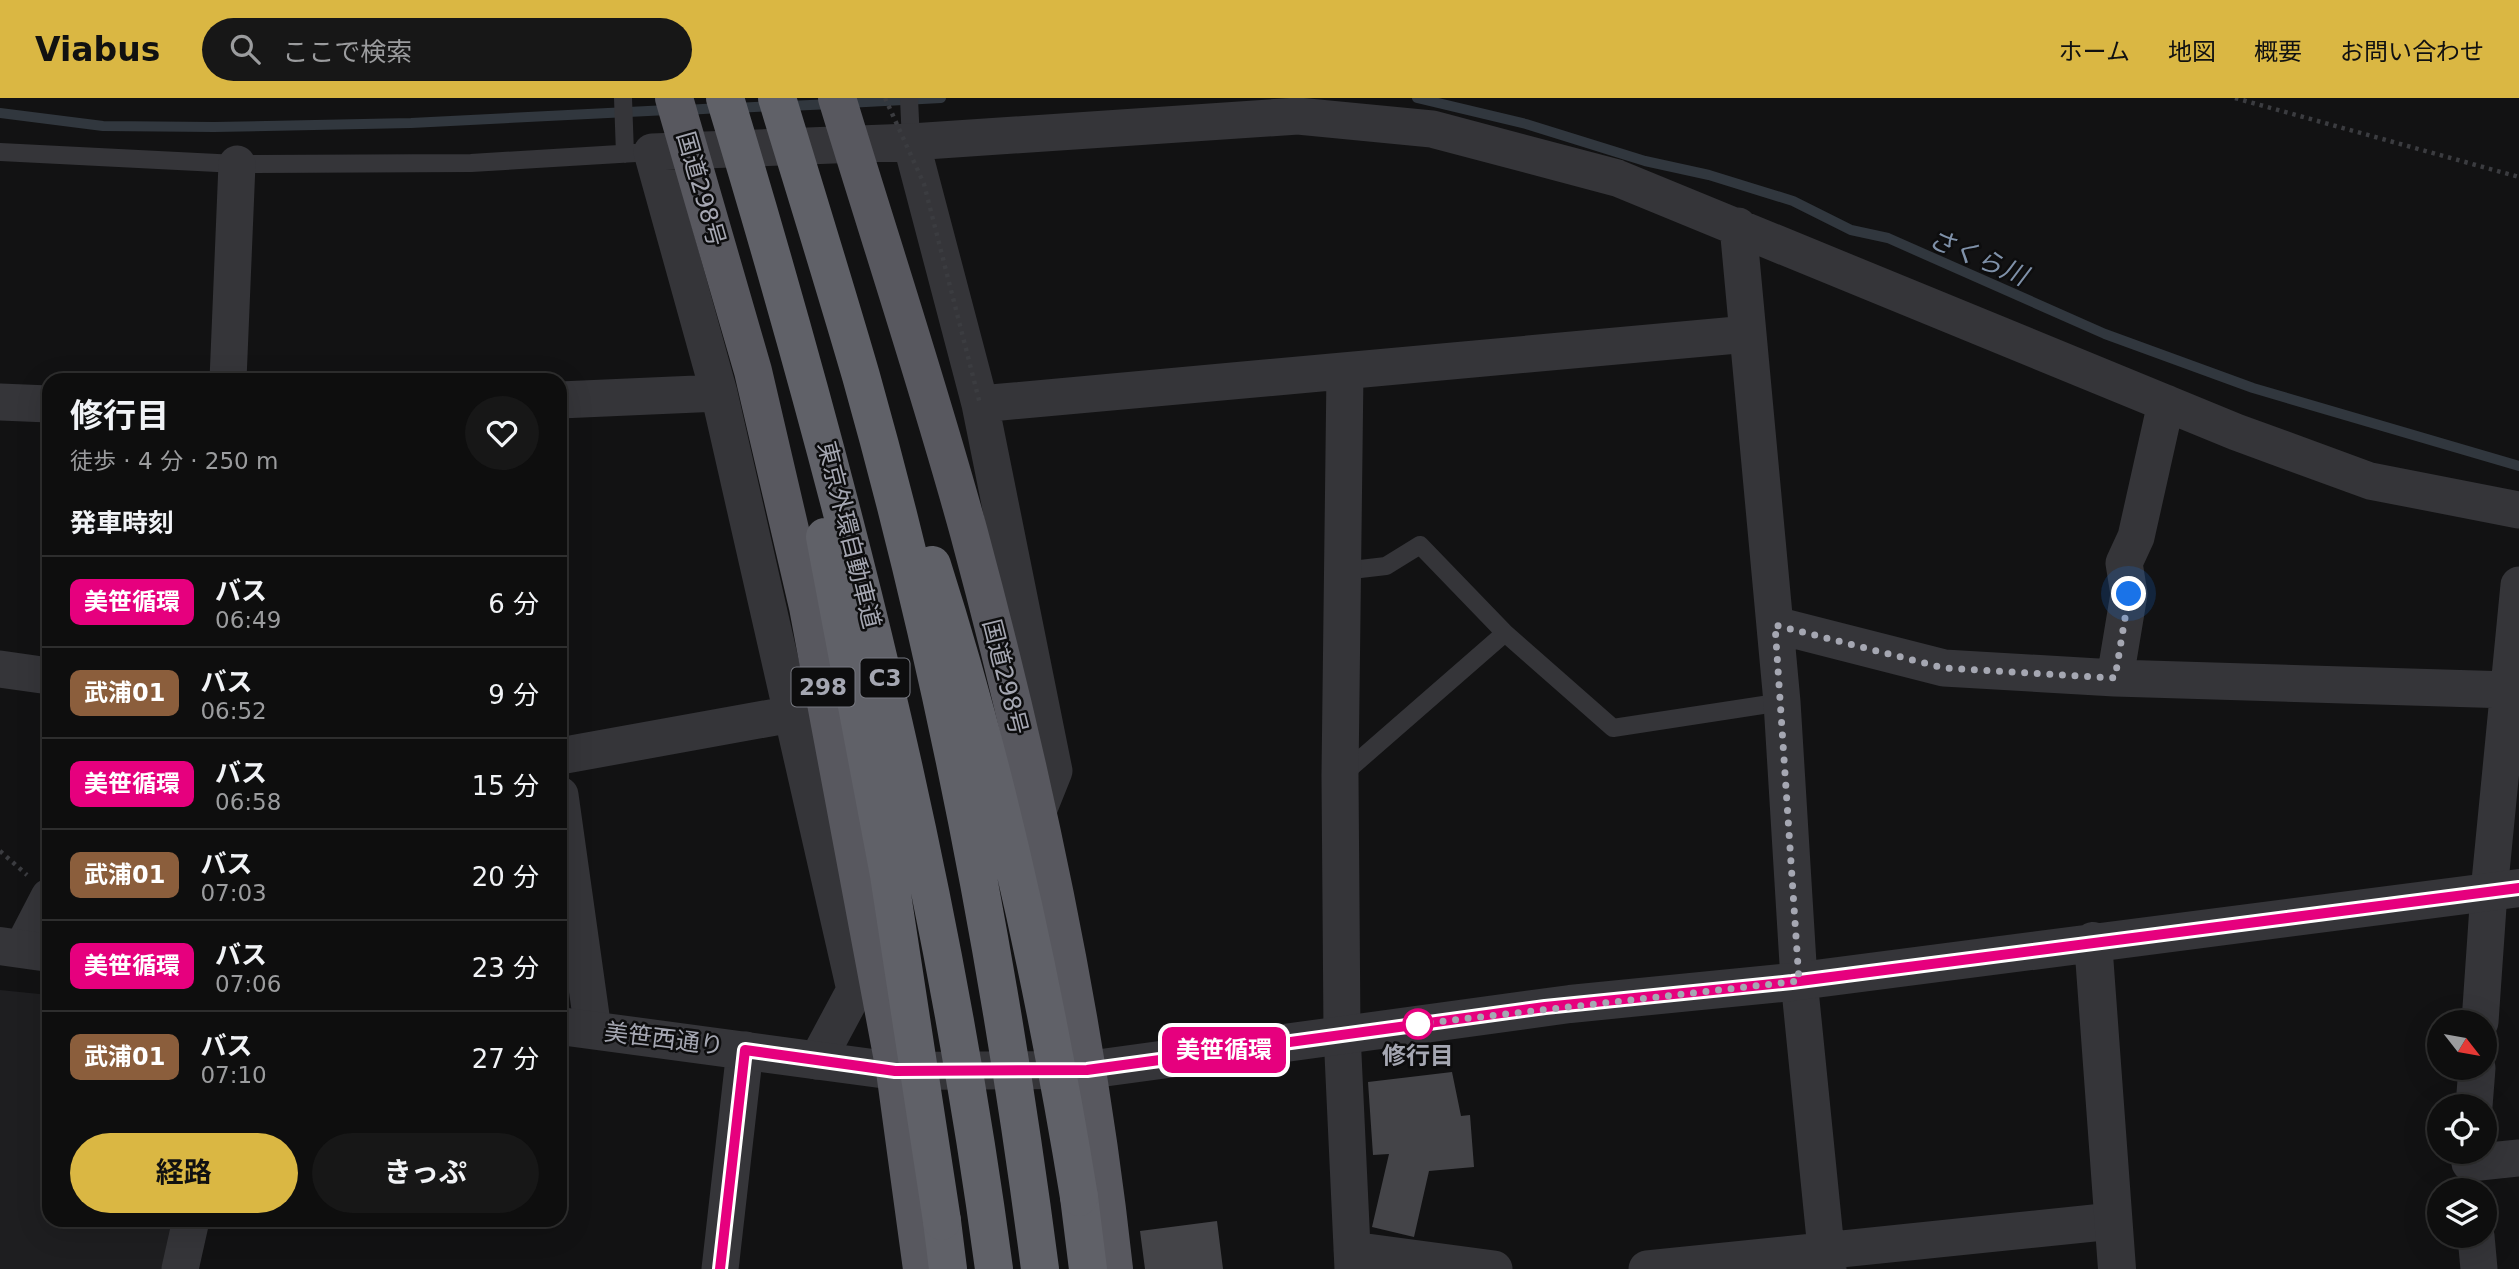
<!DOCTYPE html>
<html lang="ja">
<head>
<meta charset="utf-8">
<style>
	body { margin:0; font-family:"DejaVu Sans","Noto Sans JP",sans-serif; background:#171717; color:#f1f3f6; height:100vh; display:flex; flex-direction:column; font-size:26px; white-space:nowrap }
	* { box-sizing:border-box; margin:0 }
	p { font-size:23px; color:#9b9c9e }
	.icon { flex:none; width:38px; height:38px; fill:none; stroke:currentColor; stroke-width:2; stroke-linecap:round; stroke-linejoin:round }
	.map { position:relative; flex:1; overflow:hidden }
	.sheet { position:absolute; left:42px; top:275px; width:525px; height:854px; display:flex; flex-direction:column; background:#0e0e0e; border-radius:21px; box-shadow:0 7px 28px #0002,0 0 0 2px #2e2e2e }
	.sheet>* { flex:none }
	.badge { padding:0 14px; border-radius:10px; font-size:24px; line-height:46px }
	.needle { width:46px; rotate:121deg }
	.buttons { position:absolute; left:2427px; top:912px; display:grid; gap:14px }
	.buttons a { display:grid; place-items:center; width:70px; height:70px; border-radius:50%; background:#0e0e0e; box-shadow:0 7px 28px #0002,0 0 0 2px #2e2e2e; font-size:35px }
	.you { position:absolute; width:35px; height:35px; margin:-18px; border:5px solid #fff; border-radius:50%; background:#1a73e8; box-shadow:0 0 0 10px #1a73e833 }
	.map>.badge { position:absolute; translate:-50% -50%; box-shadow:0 0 0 4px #fff }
	h2 { padding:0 28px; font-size:26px; line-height:63px }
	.round { display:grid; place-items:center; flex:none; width:74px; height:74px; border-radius:37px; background:#171717 }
	.summary { display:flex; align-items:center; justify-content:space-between; height:119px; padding:0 28px }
	h1 { font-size:33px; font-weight:700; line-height:52px }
	.button { display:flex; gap:14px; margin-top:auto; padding:14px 28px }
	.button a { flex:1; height:80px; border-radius:42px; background:#dab743; color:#111; font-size:28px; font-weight:700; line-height:80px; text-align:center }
	.button a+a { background:#171717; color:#f1f3f6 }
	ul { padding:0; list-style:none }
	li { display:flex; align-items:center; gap:21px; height:91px; padding:0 28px; border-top:2px solid #2e2e2e }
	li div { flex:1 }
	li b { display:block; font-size:26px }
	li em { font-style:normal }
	li .badge { min-width:77px; font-weight:700; text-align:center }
	header { display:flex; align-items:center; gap:42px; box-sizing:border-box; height:98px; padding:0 35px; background:#dab743; color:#111 }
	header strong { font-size:33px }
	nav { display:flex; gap:38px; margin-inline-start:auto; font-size:24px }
	.search { width:490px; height:63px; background:#171717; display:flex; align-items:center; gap:18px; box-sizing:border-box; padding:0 24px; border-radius:38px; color:#9b9c9e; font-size:26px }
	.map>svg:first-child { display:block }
	.built { fill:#1e1e20 }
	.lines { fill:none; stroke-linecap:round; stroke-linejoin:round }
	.stream { stroke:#31373e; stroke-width:10 }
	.building { fill:#444448 }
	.path { stroke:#3b3c40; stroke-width:4.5; stroke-dasharray:3.5 5; stroke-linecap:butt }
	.service { stroke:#353539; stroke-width:18 }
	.minor { stroke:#353539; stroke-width:37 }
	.tertiary { stroke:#353539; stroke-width:38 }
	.trunk { stroke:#58585f; stroke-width:38 }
	.motorway { stroke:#606168; stroke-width:38 }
	.path-bridge { stroke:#3b3c40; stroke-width:4.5; stroke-dasharray:3.5 5; stroke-linecap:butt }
	.motorway-bridge { stroke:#606168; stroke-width:38 }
	.line-casing { stroke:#fff; stroke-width:16 }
	.line { stroke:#e6007e; stroke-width:10 }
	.walk { stroke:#a5a7b2; stroke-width:7; stroke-dasharray:0 12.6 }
	.stop-dot { fill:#fff; stroke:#e6007e; stroke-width:3.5 }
	.labels { text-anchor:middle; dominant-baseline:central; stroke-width:5; stroke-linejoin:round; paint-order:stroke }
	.shield { fill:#0d0d0e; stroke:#777981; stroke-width:2 }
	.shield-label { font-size:23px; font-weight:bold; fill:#a5a7b2 }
	.street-label { font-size:24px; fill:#a5a7b2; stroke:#0d0d0e }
	.stop-label { font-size:24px; font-weight:bold; fill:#a5a7b2; stroke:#0d0d0e }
	.water-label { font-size:26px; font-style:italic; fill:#7f91a9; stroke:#0d0d0e }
</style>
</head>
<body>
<header>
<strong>Viabus</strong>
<div class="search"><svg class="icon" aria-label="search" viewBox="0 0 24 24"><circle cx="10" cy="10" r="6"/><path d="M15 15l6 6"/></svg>ここで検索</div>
<nav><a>ホーム</a><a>地図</a><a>概要</a><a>お問い合わせ</a></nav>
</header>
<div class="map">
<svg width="2519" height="1171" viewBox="0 0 2519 1171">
	<rect width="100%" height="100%" fill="#121213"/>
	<path class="built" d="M0,892L49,897V1122H173L164,1171H0Z"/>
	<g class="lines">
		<path class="stream" d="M1417,0L1526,26L1645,63L1709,77L1793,103L1851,132L1888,140L2105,236L2253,290L2519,368
			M847,5L941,0
			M788,8L832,6
			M735,10L773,8
			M686,12L720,10
			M0,15L103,28L214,29L411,25L668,12"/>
	</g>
	<path class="building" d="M1452,974L1461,1018L1470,1017L1474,1069L1429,1073L1414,1139L1372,1129L1389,1056L1373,1057L1368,984Z
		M1217,1123L1223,1171H1145L1140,1133Z"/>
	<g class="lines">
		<path class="path" d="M2235,0L2519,79
			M0,753L27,777"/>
		<path class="service" d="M623,0L625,56
			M909,0L911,44
			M0,54L237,66L471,65L652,54
			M1343,473L1386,468L1420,447L1505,535
			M1341,678L1505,535L1613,630L1782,604"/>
		<path class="minor" d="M911,44L980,306L1054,673L1038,713
			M1738,128L1782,604L1799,882L1828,1171
			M1345,273L1340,678L1342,935L1353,1171
			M228,282L237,66
			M560,302L719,295
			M0,304L49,306
			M980,306L1748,236
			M1775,527L1944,570L2115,580L2510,592
			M0,571L49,578
			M2115,580L2129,496L2124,465L2136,439L2166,305
			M560,658L792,616
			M560,697L593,932
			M22,851L49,799
			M2480,924L2489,794L2519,487
			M817,963L855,892L719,295L652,54L911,44L1298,18L1432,31L1617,80L2236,334L2370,383L2519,412
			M2474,1008L2477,970
			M2470,1065L2519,1060
			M2476,1138L2479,1171
			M1352,1152L1494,1171
			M180,1171L191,1122
			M720,1171L745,952
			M1647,1171L2113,1123"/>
		<path class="tertiary" d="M2093,843L2117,1171
			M0,848L49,855
			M560,928L895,973L1087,972L1570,906L1792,884L2519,790"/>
		<path class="trunk" d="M674,0L753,273L808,509L895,973L922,1171
			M837,0C881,145 929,289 969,435C1034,676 1087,922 1114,1171"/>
		<path class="motorway" d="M1079,1099L1088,1171
			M942,1123L948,1171"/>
		<path class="path-bridge" d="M885,0L924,86L980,306"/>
		<path class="motorway-bridge" d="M725,0C841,384 941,773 994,1171
			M777,0C805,92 834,185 861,278C943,569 1001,871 1040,1171
			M825,439L889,777L942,1123
			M932,467C998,674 1044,885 1079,1099"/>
	</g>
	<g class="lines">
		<defs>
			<path id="line" d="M720,1171L745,952L895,973L1087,972L1545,909L1792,884L2519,790"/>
		</defs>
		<use href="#line" class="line-casing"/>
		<use href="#line" class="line"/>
		<path class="walk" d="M1418,926L1799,883L1775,527L1944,570L2115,580L2129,496"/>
	</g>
	<circle class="stop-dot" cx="1418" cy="926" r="14"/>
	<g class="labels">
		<g class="shield">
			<rect x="860.5" y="560.5" width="49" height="39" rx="5"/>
			<rect x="791.5" y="569.5" width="63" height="39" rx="5"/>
		</g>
		<g class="shield-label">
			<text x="885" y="580">C3</text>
			<text x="823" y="589">298</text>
		</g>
		<g class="street-label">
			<text transform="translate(701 91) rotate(74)">国道298号</text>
			<text transform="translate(849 437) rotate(76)">東京外環自動車道</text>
			<text transform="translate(1005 579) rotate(76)">国道298号</text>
			<text transform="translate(664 941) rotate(7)">美笹西通り</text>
		</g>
		<g class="stop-label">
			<text x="1418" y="958">修行目</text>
		</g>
		<g class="water-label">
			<text transform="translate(1978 159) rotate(23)">さくら川</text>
		</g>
	</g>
</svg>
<div class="buttons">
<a><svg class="needle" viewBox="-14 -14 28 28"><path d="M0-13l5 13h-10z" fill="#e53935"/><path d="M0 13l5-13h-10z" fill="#9b9c9e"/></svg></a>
<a><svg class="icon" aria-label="locate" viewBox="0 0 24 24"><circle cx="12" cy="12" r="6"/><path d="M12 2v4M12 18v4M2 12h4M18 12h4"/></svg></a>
<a><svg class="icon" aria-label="layers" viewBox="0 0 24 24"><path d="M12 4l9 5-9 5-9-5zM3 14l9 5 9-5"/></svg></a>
</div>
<div class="you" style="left:2129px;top:496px"></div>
<b class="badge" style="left:1224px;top:952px;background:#e6007e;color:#fff">美笹循環</b>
<section class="sheet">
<div class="summary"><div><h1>修行目</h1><p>徒歩 · 4 分 · 250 m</p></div><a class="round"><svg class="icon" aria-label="heart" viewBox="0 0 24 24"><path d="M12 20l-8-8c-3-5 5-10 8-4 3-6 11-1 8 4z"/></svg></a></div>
<h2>発車時刻</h2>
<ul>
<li><span class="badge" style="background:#e6007e;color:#fff">美笹循環</span><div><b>バス</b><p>06:49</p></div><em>6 分</em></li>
<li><span class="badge" style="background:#8b5e3c;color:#fff">武浦01</span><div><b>バス</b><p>06:52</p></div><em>9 分</em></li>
<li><span class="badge" style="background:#e6007e;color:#fff">美笹循環</span><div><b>バス</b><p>06:58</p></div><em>15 分</em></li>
<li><span class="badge" style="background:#8b5e3c;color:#fff">武浦01</span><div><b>バス</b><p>07:03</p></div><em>20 分</em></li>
<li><span class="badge" style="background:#e6007e;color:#fff">美笹循環</span><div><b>バス</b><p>07:06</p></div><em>23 分</em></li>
<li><span class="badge" style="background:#8b5e3c;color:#fff">武浦01</span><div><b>バス</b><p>07:10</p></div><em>27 分</em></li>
</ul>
<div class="button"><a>経路</a><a>きっぷ</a></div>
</section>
</div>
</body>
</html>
